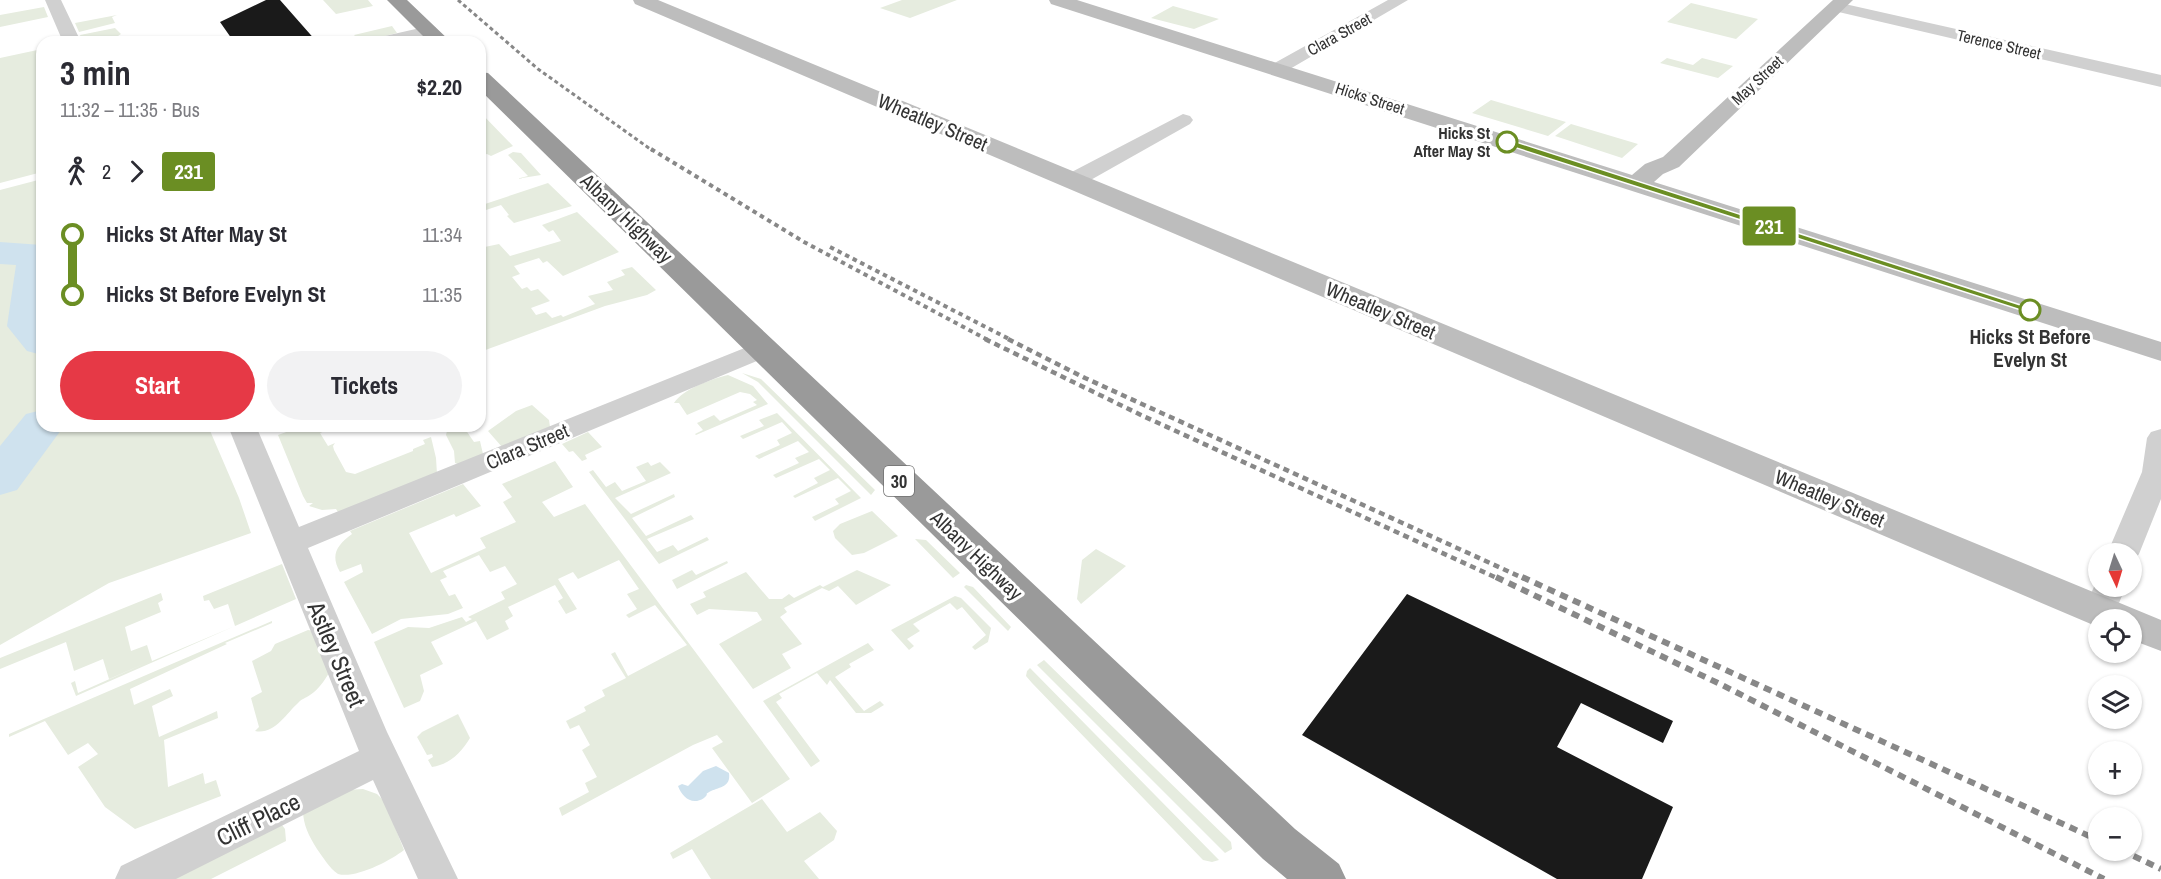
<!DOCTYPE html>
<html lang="en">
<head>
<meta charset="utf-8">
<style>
	body { margin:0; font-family:"Archivo Narrow",sans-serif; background:#f2f2f3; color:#2b2b33; height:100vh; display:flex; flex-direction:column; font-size:22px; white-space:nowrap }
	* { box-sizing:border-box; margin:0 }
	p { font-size:20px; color:#7c7c81 }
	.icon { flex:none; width:33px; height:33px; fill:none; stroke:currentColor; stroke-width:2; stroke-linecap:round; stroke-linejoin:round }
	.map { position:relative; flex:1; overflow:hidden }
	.side { position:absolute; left:36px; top:36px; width:450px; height:396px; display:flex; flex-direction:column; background:#fff; border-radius:18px; box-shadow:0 2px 4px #0004 }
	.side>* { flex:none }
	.badge { padding:0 12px; border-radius:4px; font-size:21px; line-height:39px }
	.needle { width:39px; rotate:176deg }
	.controls { position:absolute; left:2088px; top:543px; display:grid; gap:12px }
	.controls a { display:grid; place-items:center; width:54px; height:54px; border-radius:50%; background:#fff; box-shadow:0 2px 4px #0004; font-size:30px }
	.map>.badge { position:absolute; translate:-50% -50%; box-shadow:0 0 0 3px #fff }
	.legs { display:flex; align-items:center; gap:9px; height:66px; padding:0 24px; font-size:20px }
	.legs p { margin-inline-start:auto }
	.overview { display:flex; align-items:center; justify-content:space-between; height:102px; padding:0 24px }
	h1 { font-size:33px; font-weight:700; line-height:45px }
	.primary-button { display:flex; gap:12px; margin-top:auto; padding:12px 24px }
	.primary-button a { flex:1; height:69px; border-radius:36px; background:#e63946; color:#fff; font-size:24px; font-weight:700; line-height:69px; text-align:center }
	.primary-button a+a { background:#f2f2f3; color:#2b2b33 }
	ul { padding:0 24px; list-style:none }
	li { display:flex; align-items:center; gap:21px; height:60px; font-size:22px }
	li i { display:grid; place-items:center; width:9px; height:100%; margin:0 8px; background:currentColor }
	li i::after { content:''; width:15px; height:15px; margin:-8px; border:4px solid; border-radius:50%; background:#fff }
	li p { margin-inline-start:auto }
	li:first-child i { background:linear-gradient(#0000 50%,currentColor 0) }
	li:last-child i { background:linear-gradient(currentColor 50%,#0000 0) }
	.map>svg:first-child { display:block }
	.green { fill:#e6ecdf }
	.water { fill:#cfe2ee }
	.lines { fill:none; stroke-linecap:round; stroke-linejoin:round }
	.river { fill:#cfe2ee; fill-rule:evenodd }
	.building { fill:#1a1a1a }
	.street { fill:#d0d0d0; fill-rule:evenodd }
	.secondary { fill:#bdbdbd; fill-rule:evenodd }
	.highway { fill:#9a9a9a; fill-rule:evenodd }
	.rail-far3 { stroke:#888; stroke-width:3; stroke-dasharray:4 3; stroke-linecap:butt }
	.rail-far2 { stroke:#888; stroke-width:4; stroke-dasharray:4.5 4; stroke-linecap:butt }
	.rail-far1 { stroke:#888; stroke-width:4.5; stroke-dasharray:6 4.5; stroke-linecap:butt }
	.rail { stroke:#888; stroke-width:6; stroke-dasharray:8 6; stroke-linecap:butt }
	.line-1 { fill:#6b8e23; stroke:#fff; stroke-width:1.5 }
	.stop-1-dot { fill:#fff; stroke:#6b8e23; stroke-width:3 }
	.labels { text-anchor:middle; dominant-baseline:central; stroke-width:6; stroke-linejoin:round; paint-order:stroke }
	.far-street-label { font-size:16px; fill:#333; stroke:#fff }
	.far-stop-label { font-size:16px; font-weight:bold; fill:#333; stroke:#fff; text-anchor:end }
	.shield { fill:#fff; stroke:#707070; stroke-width:1.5 }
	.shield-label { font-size:18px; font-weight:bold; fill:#333 }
	.street-label { font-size:20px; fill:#333; stroke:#fff }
	.stop-label { font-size:20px; font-weight:bold; fill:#333; stroke:#fff }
	.near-street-label { font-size:24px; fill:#333; stroke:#fff }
</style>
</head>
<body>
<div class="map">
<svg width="2161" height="879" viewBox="0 0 2161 879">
	<rect width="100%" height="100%" fill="#fff"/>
	<path class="green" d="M323,0H368L373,6L336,14Z
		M902,0H957L910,18L880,8Z
		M1691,3L1758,19L1736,39L1667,22Z
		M1173,6L1219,19L1194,29L1151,18Z
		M44,7L48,17L0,27V15Z
		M117,15L112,17L115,23L79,32L75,23Z
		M392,26L397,33L360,42L354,35Z
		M115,28L121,34L118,36L122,37L106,42H83L80,35Z
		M42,49V172L0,183V58Z
		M1667,58L1693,65L1702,58L1733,66L1718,78L1660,63Z
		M1491,100L1566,122L1548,136L1472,113Z
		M480,112L513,146L491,156L487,154L480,156Z
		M1571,124L1638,144L1622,158L1555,136Z
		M513,152L521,153L541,175L516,179L528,176L508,155Z
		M42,179V426H208L239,498L251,533L109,583L0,645V190Z
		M548,183L572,206L514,223L507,216L509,215L501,205L480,212V207L485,204Z
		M577,212L619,252L563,276L547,261L543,263L539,258L514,266L520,274L512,277L522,289L527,287L531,291L538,289L550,301L531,308L536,315L546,312L552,318L561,315L563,317L595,304L588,296L613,290L607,282L625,275L621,270L632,267L656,290L647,295L605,306L480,352V248L499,244L510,256L561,241L553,230L549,232L542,225Z
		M742,373L761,379L875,490L871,495L758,382Z
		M728,375L753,386L768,404L696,435L695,434L703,430L697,423L714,415L720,421L757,405L753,402L757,400L750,394L740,392L687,415L679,403H674C683,389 712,379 728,375Z
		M532,405L549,420L550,427L502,447L488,431L516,411Z
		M777,413L861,498L815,521L812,517L839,504L835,499L851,491L838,478L795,498L793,496L818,483L814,478L830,470L819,459L776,478L773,475L799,463L795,458L809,452L798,441L759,459L755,456L780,445L777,440L792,433L782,422L743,439L740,436L764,426L759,420Z
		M303,426H322L325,431L320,433L328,446L335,443L333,446L334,450L346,472L355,474L413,451V449L425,444L423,440L431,437L436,458L437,474L338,512L336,509L322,510L309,506L313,503H307L303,496L278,435Z
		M458,426H463L474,442L480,441L483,454L458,464L455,463L454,451L446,435L447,431Z
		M588,432L602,447L585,455L587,459L582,461L573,451L569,452L562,444Z
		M555,461L573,487L542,502L554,517L585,504L790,779L752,803L712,748L723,742L717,735L693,745L562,816L559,808L589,792L585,783L597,777L582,750L590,745L579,725L570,729L566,721L586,711L584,707L605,696L602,690L626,678L611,654L615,652L628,676L687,645L655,605L629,618L626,615L637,609L627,594L639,589L619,560L578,579L573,572L558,579L577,609L566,614L558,601L563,598L555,585L508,607L513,616L505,621L509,629L487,640L476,621L431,642L443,664L420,675L424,691L420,701L404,708L374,642L408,627L429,628L462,617L466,622L472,619L468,617L505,599L501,592L517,584L505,566L490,572L479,555L443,571L447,577L440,580L449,596L455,594L463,608L448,614L401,619L372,634L344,582L363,572L361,564L340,572C330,555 337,545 352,534L350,531L463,484L481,506L456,517L454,514L409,533L431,573L486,548L480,538L516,522L503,502L512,497L502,484Z
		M648,462L651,466L660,462L671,473L615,498L631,514L674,494L675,497L632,518L646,536L691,515L694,519L647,539L657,552L673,545L678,551L707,537L709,540L659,564L589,472L593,470L606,487L615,482L622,491L646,481L636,467Z
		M872,511L898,536L864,553L852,555L835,538L833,531L840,524Z
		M915,539L926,540L960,573L953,578Z
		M1096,549L1126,566L1081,604L1077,599L1082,560Z
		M727,561L728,563L677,589L672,580L692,570L696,575Z
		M282,564L296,599L76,696L71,683L75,681L78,693L148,662L109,679L103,659L74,671L66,642L0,669V658L161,593L163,600L158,603L161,612L125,627L131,651L147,645L152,661L235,626L228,604L214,609L209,600L204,601L203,596Z
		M857,570L891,585L856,605L838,586L829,591L822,588L784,608L787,612L780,617L802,644L782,654L791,668L753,689L719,644L762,620L757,612L709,609L697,615L690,604L706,597L703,592L746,572L769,599H782L789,594L794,598L820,585L823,587Z
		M966,585L973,587L1011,627L1008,631L964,587Z
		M955,596L961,598L991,628L988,642L975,650L972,647L986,635L962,607L957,610L950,603L913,624L920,631L907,639L914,646L909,650L891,630Z
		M272,621V623L225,643L227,644L130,689L134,705L170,689L173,696L152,706L159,737L217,711L218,718L164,740L168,787L203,773L205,784L216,780L221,796L135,829L105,807L78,767L98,754L88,743L68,755L45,721L9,737V734Z
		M308,630L313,631L329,673C324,681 319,689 310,695C306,698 301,699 298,703C286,714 274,735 255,731L259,727L251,698L262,692L252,661L271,651L275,644Z
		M868,643L874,650L849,664L851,667L835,677L864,711L880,701L884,705L871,713H856L830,680L827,685L817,673L779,694L782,698L776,702L820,761L811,767L763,701Z
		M1044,660L1231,842L1232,849L1225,853L1037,665Z
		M1030,668L1219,860L1212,862L1203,860L1032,683L1026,676L1027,671Z
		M458,714L470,738C461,753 450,764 432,767L428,760L433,757L432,754L427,755L417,737L422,732Z
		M363,789L377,794L385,802L404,850C390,861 355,879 338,874C329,868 323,857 317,849C309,836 303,825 303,810L346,790Z
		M762,799L787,832L820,812L837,831L834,840L804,861L819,879H711L692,849L673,859L670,853Z
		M279,821L285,829L286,841L211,879H166Z"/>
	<path class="water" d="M716,766L729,773C731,787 720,787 711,791C702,796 711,792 704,798C692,806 682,797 678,786L682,784L688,786L703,771Z"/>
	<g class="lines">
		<path class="river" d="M0,242L42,245V355L27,351L7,326L16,265L0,264Z
			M42,410V426H64L17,490L0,495V446L26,414Z"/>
	</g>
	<path class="building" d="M266,0H280L317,42H257L255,39L234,42L220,22Z
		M1407,594L1673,721L1663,743L1581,703L1557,747L1673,807L1642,879H1557L1302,735Z"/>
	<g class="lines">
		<path class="street" d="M45,0H61L81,42H63Z
			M1388,0H1408L1283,73H1271L1268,69L1271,65Z
			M1836,2L2161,75V87L1830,10L1828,7Z
			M429,26L435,27L438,31L435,35L404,42H373L376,38Z
			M1183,114L1190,116L1193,120L1190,124L1080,186L1072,187L1064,186L1061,181L1064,176Z
			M762,341L771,343L775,349L771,355L308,548L387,732L458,879H418L373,780L176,879H115L121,866L359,751L228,426H256L299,527Z
			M2161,429V499L2139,554L2132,563V554H2107L2142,472L2147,438L2151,432Z
			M2098,578V586H2126L2112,620H2098V623L2088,620L2083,611Z"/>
		<path class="secondary" d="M633,0H658L2161,620V651L2132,640V620H2098V627L635,4Z
			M1049,0H1077L1632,175L1645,164L1663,157L1833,0H1853L1679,167L1663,174L1654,182L2161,342V361L1051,4Z"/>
		<path class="highway" d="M387,0H407L451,42H429Z
			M480,72L488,73L1295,829L1339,864L1346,879H1287L1263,859L480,90Z"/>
		<path class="rail-far3" d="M458,0L538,69L653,151"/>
		<path class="rail-far2" d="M651,149L804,242L988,340
			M830,247L1011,340"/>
		<path class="rail-far1" d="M985,339L1143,416L1499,579
			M1008,339L1085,378L1525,579"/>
		<path class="rail" d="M1496,577L1722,685L2104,879
			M1522,577L2098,840
			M2121,850L2161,869"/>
	</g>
	<path class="line-1" d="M1504,140H1510L2036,310L2027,312L1504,144Z"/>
	<g class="stop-1-dot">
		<circle cx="1507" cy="142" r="10"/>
		<circle cx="2030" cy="310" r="10"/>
	</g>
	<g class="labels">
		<g class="far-street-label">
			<text transform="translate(1339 34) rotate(-29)">Clara Street</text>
			<text transform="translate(1999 44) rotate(13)">Terence Street</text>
			<text transform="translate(1757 80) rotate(-43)">May Street</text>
			<text transform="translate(1370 98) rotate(18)">Hicks Street</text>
		</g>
		<g class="far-stop-label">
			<text x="1490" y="133">Hicks St<tspan x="1490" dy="18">After May St</tspan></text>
		</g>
		<rect class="shield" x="884" y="466" width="30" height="30" rx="4.5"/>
		<g class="shield-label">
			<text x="899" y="481">30</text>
		</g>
		<g class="street-label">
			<text transform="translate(933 122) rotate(23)">Wheatley Street</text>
			<text transform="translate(627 218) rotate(44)">Albany Highway</text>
			<text transform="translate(1381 310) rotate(23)">Wheatley Street</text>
			<text transform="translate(527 446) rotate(-23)">Clara Street</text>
			<text transform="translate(1830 498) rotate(23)">Wheatley Street</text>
			<text transform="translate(977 555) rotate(44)">Albany Highway</text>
		</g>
		<g class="stop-label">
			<text x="2030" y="336">Hicks St Before<tspan x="2030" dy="23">Evelyn St</tspan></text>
		</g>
		<g class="near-street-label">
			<text transform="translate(337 654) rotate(67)">Astley Street</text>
			<text transform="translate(258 819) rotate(-26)">Cliff Place</text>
		</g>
	</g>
</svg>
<div class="controls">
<a><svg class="needle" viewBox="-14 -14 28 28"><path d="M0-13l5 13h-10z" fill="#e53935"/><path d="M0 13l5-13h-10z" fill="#7c7c81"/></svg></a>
<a><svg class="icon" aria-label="locate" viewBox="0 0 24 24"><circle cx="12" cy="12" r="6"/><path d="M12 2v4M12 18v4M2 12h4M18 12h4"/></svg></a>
<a><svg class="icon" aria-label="layers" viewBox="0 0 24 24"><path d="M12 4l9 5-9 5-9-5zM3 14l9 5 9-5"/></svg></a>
<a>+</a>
<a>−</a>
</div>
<b class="badge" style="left:1769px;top:226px;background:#6b8e23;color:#fff">231</b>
<section class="side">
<div class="overview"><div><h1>3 min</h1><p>11:32 – 11:35 · Bus</p></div><b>$2.20</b></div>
<div class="legs"><svg class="icon" aria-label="walk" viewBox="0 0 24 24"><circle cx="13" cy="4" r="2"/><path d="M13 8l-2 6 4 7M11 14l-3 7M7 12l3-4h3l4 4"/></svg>2<svg class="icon" aria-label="forward" viewBox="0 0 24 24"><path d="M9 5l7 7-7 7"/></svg><b class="badge" style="background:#6b8e23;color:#fff">231</b></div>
<ul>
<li><i style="color:#6b8e23"></i><b>Hicks St After May St</b><p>11:34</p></li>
<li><i style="color:#6b8e23"></i><b>Hicks St Before Evelyn St</b><p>11:35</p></li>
</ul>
<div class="primary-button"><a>Start</a><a>Tickets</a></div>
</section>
</div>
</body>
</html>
